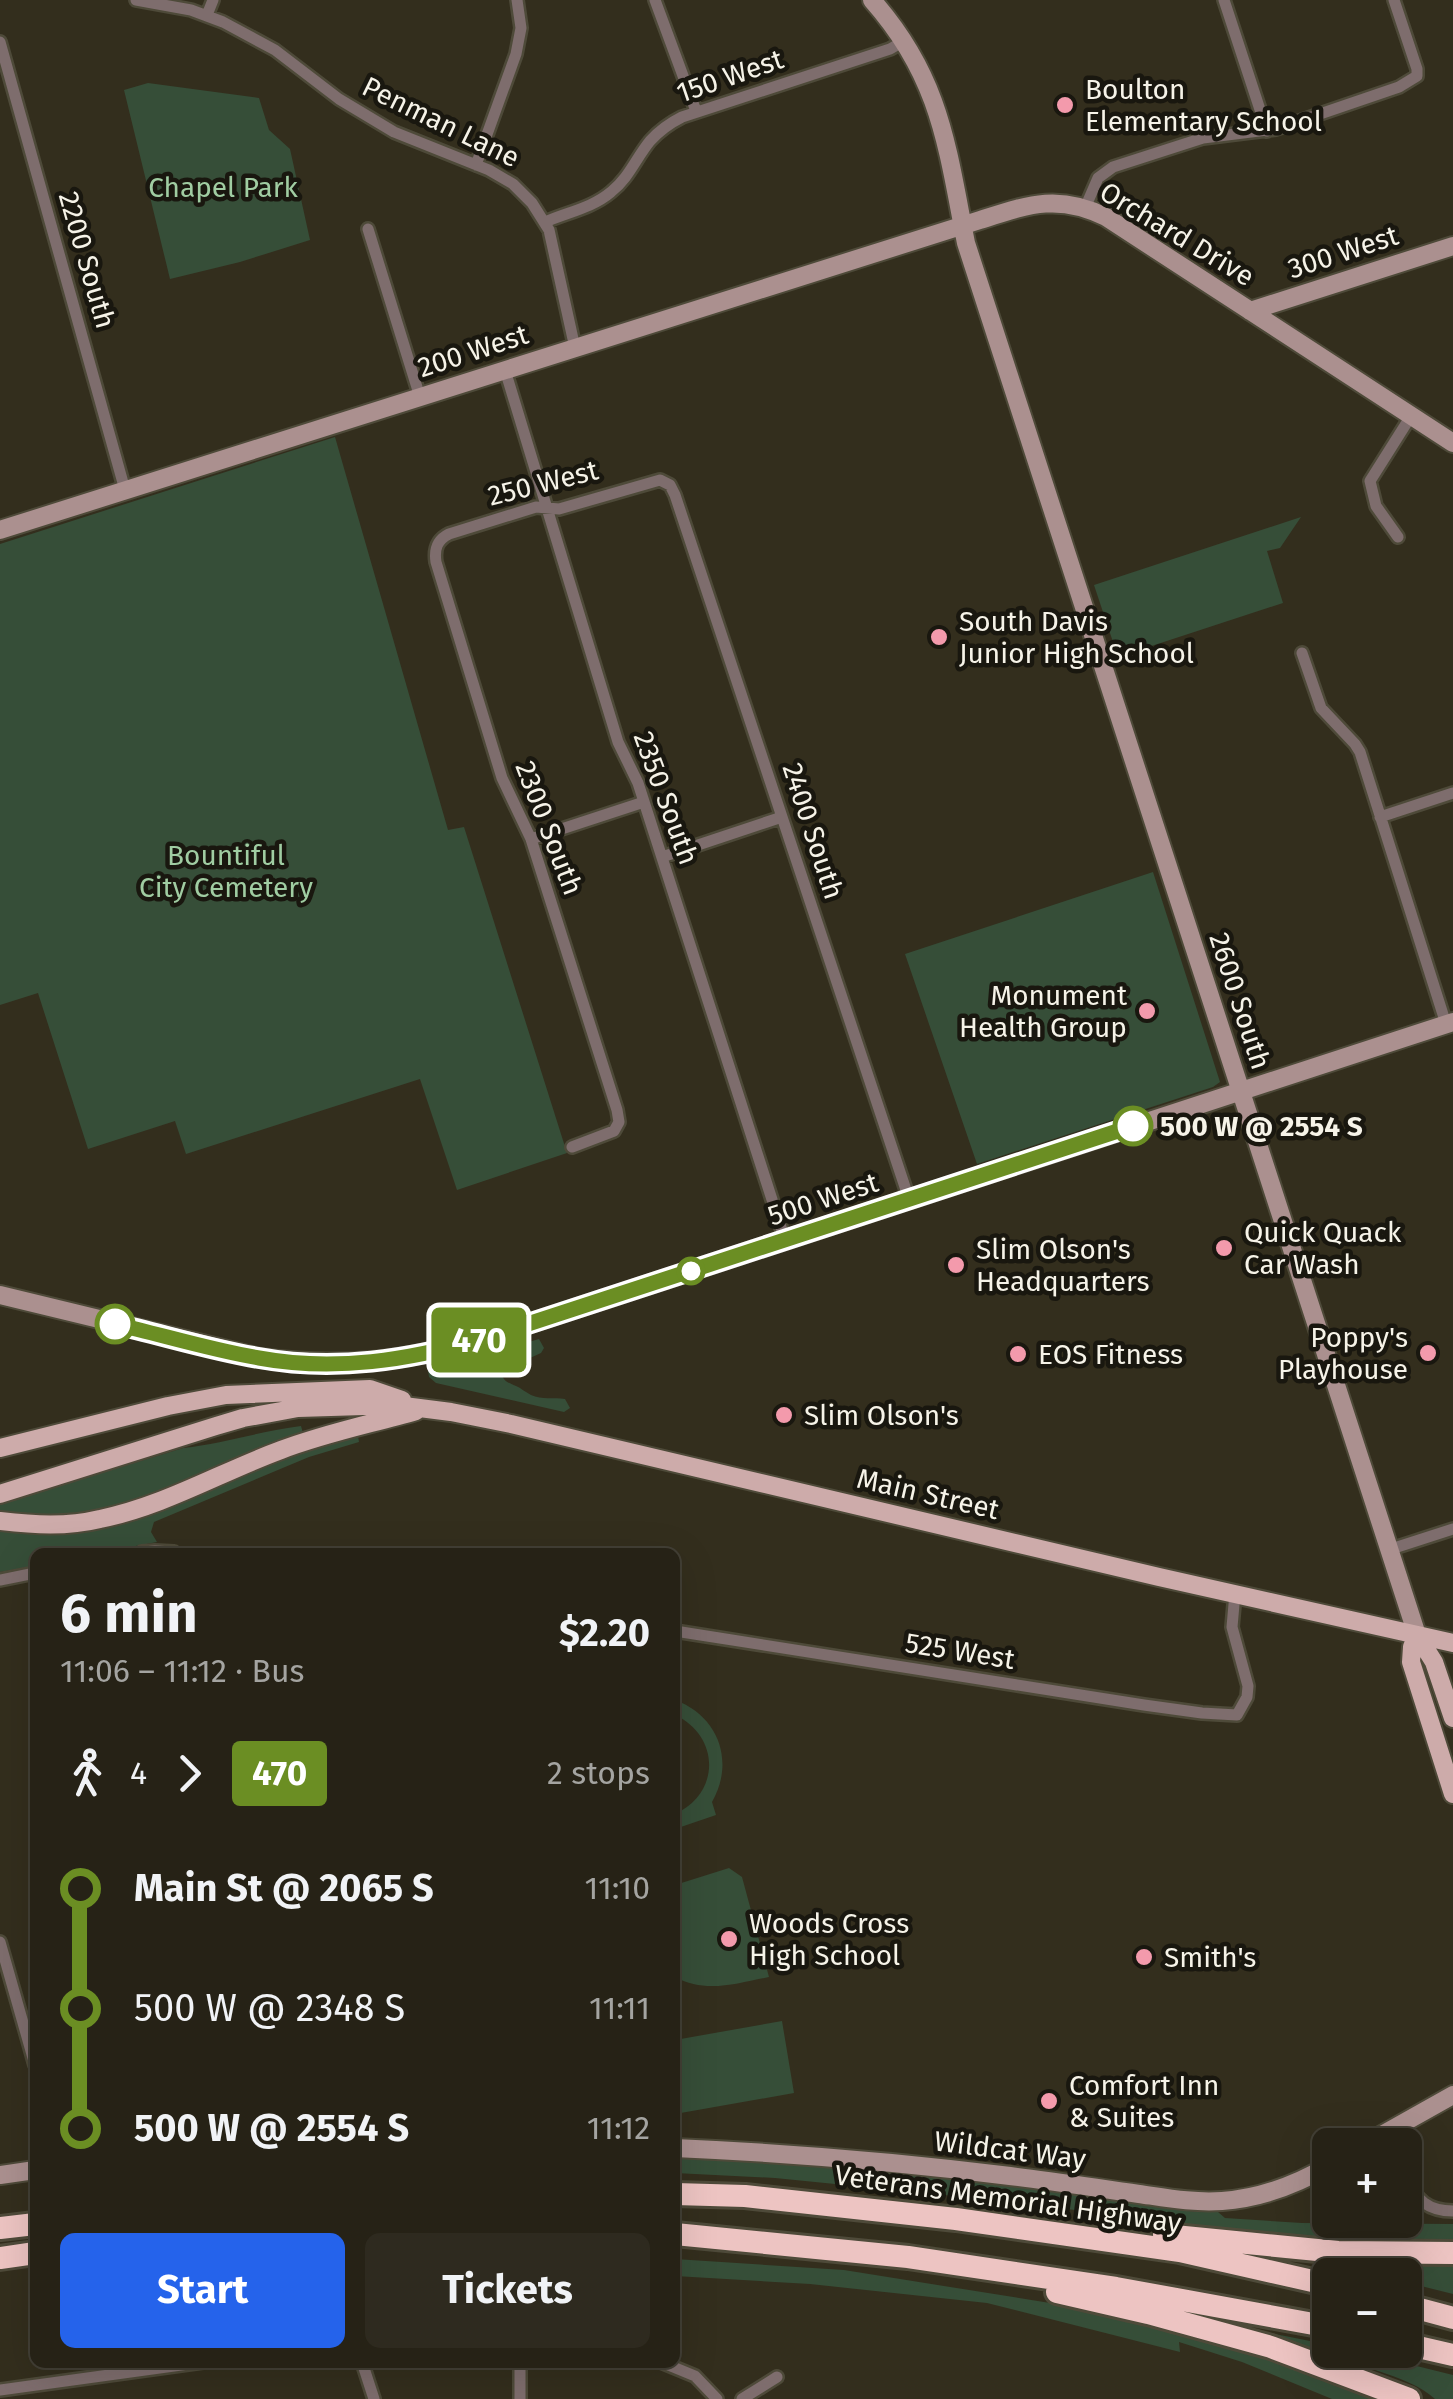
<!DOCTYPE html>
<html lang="en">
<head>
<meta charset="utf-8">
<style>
	body { margin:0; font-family:"Fira Sans",sans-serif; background:#2e2a1f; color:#f1f3f6; height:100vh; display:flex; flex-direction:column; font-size:38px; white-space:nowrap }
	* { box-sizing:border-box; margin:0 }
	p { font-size:32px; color:#a4a4a1 }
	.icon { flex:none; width:55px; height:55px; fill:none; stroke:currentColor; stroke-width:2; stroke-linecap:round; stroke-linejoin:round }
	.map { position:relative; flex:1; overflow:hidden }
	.drawer { position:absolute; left:30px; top:1548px; width:650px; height:820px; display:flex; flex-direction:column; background:#262216; border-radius:15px; box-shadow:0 10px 40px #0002,0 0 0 2px #423f35 }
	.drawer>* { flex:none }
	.badge { padding:0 20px; border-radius:8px; font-size:35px; line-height:65px }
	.buttons { position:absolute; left:1312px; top:2128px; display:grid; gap:20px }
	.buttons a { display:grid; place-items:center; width:110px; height:110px; border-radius:15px; background:#262216; box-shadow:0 10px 40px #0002,0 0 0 2px #423f35; font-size:50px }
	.map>.badge { position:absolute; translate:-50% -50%; box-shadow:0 0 0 5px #fff }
	.legs { display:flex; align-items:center; gap:15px; height:110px; padding:0 30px; font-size:32px }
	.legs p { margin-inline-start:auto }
	.headline { display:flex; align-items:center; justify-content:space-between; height:170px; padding:0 30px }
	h1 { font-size:55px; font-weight:700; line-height:75px }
	.primary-button { display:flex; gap:20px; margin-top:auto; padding:20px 30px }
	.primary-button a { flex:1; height:115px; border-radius:15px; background:#2563eb; color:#fff; font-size:40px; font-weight:700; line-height:115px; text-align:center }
	.primary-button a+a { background:#2e2a1f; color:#f1f3f6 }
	ul { padding:0 30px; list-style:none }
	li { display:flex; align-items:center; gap:35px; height:120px; font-size:38px }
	li i { display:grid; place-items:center; width:15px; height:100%; margin:0 12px; background:currentColor }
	li i::after { content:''; width:25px; height:25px; margin:-12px; border:8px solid; border-radius:50%; background:#262216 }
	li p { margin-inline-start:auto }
	li:first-child i { background:linear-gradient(#0000 50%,currentColor 0) }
	li:last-child i { background:linear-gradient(currentColor 50%,#0000 0) }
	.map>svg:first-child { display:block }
	.green { fill:#364e38 }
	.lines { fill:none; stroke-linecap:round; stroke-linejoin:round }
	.street-casing { stroke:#4e4a39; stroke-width:16 }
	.secondary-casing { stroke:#4e4a39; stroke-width:22 }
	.primary-casing { stroke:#4e4a39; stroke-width:22 }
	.highway-casing { stroke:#4e4a39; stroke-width:28 }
	.street { stroke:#7e6d6d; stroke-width:11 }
	.secondary { stroke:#ab908f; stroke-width:18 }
	.primary { stroke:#cdabaa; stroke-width:18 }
	.highway { stroke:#edc4c2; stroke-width:22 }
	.line-1-casing { stroke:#fff; stroke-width:22 }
	.line-1 { stroke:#6b8e23; stroke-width:15 }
	.poi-dot { fill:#f39aac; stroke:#19170f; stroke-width:4 }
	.stop-1-dot { fill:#fff; stroke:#6b8e23; stroke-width:5 }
	.labels { text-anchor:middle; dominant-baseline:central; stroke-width:9; stroke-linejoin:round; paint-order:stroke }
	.street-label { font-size:28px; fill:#f6f3e8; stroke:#19170f }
	.poi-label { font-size:28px; fill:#f6f3e8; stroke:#19170f; text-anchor:start }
	.park-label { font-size:28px; fill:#a0cda2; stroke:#19170f }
	.stop-label { font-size:28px; font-weight:bold; fill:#f6f3e8; stroke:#19170f; text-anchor:start }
</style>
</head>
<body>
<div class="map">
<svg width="1453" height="2399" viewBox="0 0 1453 2399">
	<rect width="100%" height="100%" fill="#332e1d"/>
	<path class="green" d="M148,83L259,98L269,130L290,149L310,240L240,262L170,279L124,90Z
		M335,437L448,830L464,827L567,1153L457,1190L420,1079L186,1154L175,1121L88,1149L38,993L0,1005V544Z
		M1301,517L1280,548L1267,551L1283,603L1118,657L1094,585Z
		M1153,872L1220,1082L1213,1087L977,1164L905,954Z
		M539,1339L544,1348L541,1353L530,1358L509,1357L501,1367C502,1380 504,1381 516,1386C521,1388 525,1392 531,1395C542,1400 554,1397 565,1399L570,1408L564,1412L436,1383L429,1377L428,1371Z
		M301,1426L303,1433L124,1507L64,1519L0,1514V1504L183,1448C222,1444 261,1431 301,1426Z
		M358,1436L359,1442L309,1457L154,1522L151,1532L157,1542L104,1552H35V1566L0,1572V1530L26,1534L69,1533L110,1526L294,1453Z
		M675,1700C719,1716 735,1762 712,1802L716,1815L675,1829V1814C721,1793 720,1736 675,1715Z
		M729,1868L742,1877L769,1977C737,1983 706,1994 675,1977V1885Z
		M782,2021L794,2093L675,2114V2040Z
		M675,2154L762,2159L979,2180L1187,2211L1218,2212L1225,2218L1302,2223L1453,2224V2240H1303L1145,2218L935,2194L775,2178L675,2173Z
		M675,2259L844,2270L1050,2303L1213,2340L1278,2361L1373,2399H1332L1242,2362L1179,2342L1180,2352L987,2303L810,2284L675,2276Z
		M1305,2259L1453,2263V2294L1405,2282V2275H1376Z
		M1196,2318L1330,2345V2350H1352L1453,2375V2399H1435C1410,2375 1344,2362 1310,2352C1272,2341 1234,2329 1196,2318Z"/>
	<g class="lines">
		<defs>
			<path id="street" d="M136,0L191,10L223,22L275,50L339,99L394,132L489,170L513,184L532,203L549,230L575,348
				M655,0L696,111
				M1224,0L1267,131
				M207,15L213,0
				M0,42L125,490
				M476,165L516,54L521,28L517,0
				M1085,208L1098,178L1113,167L1203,138L1276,129L1399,87L1417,76V69L1394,0
				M545,222C568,212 592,208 611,192C629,178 636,158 650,141C659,131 670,123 682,117L890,49L904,41
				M368,229L420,397
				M505,370L618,742L638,783L785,1240
				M1398,537L1376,506L1370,481L1411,416
				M1302,653L1321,708L1355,744L1360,752L1446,1024
				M1380,817L1453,793
				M531,839L644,802
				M662,857L782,817
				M572,1147L614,1131L619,1122L617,1110L531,839L502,778L436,562C434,549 437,540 449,534L536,507L559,509L660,480L670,485L675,495L909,1199
				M1388,1550L1453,1529
				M142,1552L155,1551L174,1552
				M0,1580L35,1573
				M675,1631L1144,1705L1202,1713L1237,1715L1247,1697L1248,1686L1232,1627L1235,1593
				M0,1942L35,2065
				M1405,2179C1418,2200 1427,2211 1453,2211
				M362,2362L374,2399
				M520,2362V2399
				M661,2362L695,2376L717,2399
				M0,2390L203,2362
				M742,2399L777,2377"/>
			<path id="secondary" d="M872,0C941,78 947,147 966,243L1417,1635
				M1250,311L1453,246
				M0,530L980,220C1027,205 1058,193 1106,217L1453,443
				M0,1295L260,1358C342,1368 403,1362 482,1339L1453,1022
				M1364,2145L1453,2095
				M675,2148C787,2153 899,2162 1010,2176C1053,2181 1096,2188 1139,2194C1167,2198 1194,2203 1222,2201C1262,2198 1296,2185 1330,2165
				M0,2175L35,2170"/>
			<path id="primary" d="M0,1448L168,1406L226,1395L370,1389L402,1400
				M0,1494L216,1426L243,1418L298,1408L396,1405L451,1412L511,1424L1159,1577L1453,1643
				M0,1521C34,1525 67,1527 100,1519C164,1506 221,1472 281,1450C325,1433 371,1424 416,1411
				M1417,1635L1412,1647L1411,1662L1453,1794
				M1417,1635L1434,1662L1453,1718"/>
			<path id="highway" d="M675,2194L745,2196L956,2219L1180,2251L1330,2285
				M0,2228L35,2224
				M675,2234L908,2257L1116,2288L1330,2327
				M1164,2235L1338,2252L1453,2253
				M0,2258L35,2253
				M1057,2292L1148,2313L1271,2347L1409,2399
				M1405,2305L1453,2318
				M1405,2344L1453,2355"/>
		</defs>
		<use href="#street" class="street-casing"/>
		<use href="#secondary" class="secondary-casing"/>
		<use href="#primary" class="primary-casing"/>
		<use href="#highway" class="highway-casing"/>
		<use href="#street" class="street"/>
		<use href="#secondary" class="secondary"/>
		<use href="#primary" class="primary"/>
		<use href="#highway" class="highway"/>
	</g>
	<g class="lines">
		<defs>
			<path id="line-1" d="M115,1324C163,1335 211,1350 259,1358C335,1372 409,1360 482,1339L1133,1126"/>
		</defs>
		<use href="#line-1" class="line-1-casing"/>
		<use href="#line-1" class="line-1"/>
	</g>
	<g class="poi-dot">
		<circle cx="1065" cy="105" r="10"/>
		<circle cx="939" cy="637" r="10"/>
		<circle cx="1147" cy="1011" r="10"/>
		<circle cx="1224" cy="1248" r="10"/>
		<circle cx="956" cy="1265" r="10"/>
		<circle cx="1428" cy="1353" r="10"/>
		<circle cx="1018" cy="1354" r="10"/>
		<circle cx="784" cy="1415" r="10"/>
		<circle cx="729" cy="1939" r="10"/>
		<circle cx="1144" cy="1957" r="10"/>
		<circle cx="1049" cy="2101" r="10"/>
	</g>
	<g class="stop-1-dot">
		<circle cx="1133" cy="1126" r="18"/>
		<circle cx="691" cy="1271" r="12"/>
		<circle cx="115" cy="1324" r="18"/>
	</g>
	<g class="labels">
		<g class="street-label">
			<text transform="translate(730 76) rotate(-19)">150 West</text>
			<text transform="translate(441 122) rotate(26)">Penman Lane</text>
			<text transform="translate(1177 234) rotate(31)">Orchard Drive</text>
			<text transform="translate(1343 252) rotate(-18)">300 West</text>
			<text transform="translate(87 260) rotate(74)">2200 South</text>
			<text transform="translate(473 351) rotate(-18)">200 West</text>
			<text transform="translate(543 483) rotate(-14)">250 West</text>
			<text transform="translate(666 798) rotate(70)">2350 South</text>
			<text transform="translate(549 828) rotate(69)">2300 South</text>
			<text transform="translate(813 831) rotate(72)">2400 South</text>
			<text transform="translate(1240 1001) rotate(72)">2600 South</text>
			<text transform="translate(823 1199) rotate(-18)">500 West</text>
			<text transform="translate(928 1494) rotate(13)">Main Street</text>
			<text transform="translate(960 1651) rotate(9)">525 West</text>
			<text transform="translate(1010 2150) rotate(7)">Wildcat Way</text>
			<text transform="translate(1008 2199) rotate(8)">Veterans Memorial Highway</text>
		</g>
		<g class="poi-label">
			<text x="1085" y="89">Boulton<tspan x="1085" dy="32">Elementary School</tspan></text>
			<text x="959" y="621">South Davis<tspan x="959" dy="32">Junior High School</tspan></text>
			<text x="1127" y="995" text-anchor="end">Monument<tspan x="1127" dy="32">Health Group</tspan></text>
			<text x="1244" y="1232">Quick Quack<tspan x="1244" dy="32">Car Wash</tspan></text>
			<text x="976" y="1249">Slim Olson's<tspan x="976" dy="32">Headquarters</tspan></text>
			<text x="1408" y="1337" text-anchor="end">Poppy's<tspan x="1408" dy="32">Playhouse</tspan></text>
			<text x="1038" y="1354">EOS Fitness</text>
			<text x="804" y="1415">Slim Olson's</text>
			<text x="749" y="1923">Woods Cross<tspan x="749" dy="32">High School</tspan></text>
			<text x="1164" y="1957">Smith's</text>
			<text x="1069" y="2085">Comfort Inn<tspan x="1069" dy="32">&amp; Suites</tspan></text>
		</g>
		<g class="park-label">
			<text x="223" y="187">Chapel Park</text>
			<text x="226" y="855">Bountiful<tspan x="226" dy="32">City Cemetery</tspan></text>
		</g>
		<g class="stop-label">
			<text x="1160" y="1126">500 W @ 2554 S</text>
		</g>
	</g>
</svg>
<div class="buttons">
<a>+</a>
<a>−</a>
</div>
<b class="badge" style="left:479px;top:1340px;background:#6b8e23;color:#fff">470</b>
<section class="drawer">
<div class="headline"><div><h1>6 min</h1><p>11:06 – 11:12 · Bus</p></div><b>$2.20</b></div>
<div class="legs"><svg class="icon" aria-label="walk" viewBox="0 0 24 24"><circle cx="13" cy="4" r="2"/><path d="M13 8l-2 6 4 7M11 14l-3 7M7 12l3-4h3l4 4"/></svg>4<svg class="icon" aria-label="forward" viewBox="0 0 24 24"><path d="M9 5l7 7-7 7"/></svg><b class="badge" style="background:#6b8e23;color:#fff">470</b><p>2 stops</p></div>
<ul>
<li><i style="color:#6b8e23"></i><b>Main St @ 2065 S</b><p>11:10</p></li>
<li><i style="color:#6b8e23"></i><span>500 W @ 2348 S</span><p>11:11</p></li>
<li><i style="color:#6b8e23"></i><b>500 W @ 2554 S</b><p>11:12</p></li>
</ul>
<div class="primary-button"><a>Start</a><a>Tickets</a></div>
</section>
</div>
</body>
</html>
